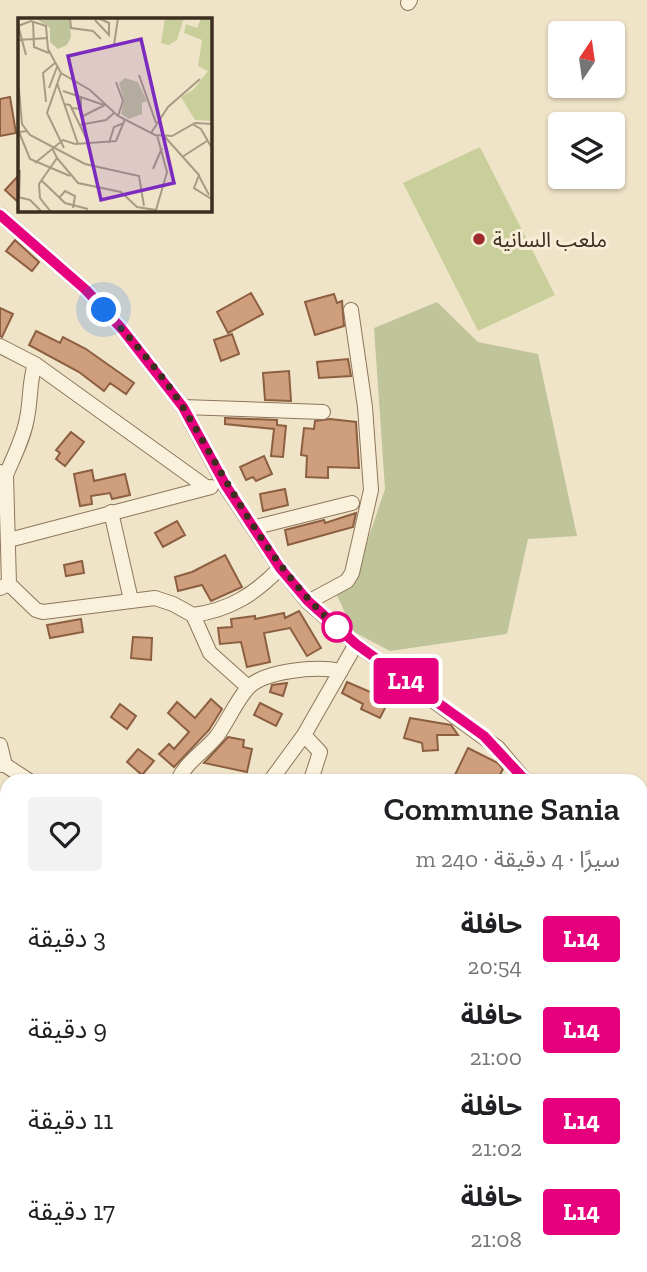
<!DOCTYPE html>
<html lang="ar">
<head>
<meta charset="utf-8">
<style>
	body { margin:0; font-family:"Zilla Slab","Noto Sans Arabic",serif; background:#f2f2f2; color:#202124; direction:rtl; height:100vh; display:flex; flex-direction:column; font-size:26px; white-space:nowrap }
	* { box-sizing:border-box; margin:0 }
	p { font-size:23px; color:#757577 }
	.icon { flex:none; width:38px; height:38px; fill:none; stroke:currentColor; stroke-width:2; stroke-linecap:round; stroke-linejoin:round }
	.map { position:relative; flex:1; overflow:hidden; direction:ltr }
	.sheet { position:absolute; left:0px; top:774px; width:648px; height:499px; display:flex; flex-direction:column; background:#fff; border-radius:21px 21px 0 0; box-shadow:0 2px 5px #0004; direction:rtl }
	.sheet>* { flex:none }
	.badge { padding:0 14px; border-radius:5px; font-size:24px; line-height:46px }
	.needle { width:46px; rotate:13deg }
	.tools { position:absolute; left:548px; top:21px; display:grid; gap:14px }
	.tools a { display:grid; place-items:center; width:77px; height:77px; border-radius:7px; background:#fff; box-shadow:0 2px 5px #0004; font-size:35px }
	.you { position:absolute; width:35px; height:35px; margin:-18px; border:5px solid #fff; border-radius:50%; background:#1a73e8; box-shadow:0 0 0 10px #1a73e833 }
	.map>.badge { position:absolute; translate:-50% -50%; box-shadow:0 0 0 4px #fff }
	.round { display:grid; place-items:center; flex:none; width:74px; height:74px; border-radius:7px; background:#f2f2f2 }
	.overview { display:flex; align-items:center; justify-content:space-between; height:119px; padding:0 28px }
	h1 { font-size:33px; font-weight:600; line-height:52px }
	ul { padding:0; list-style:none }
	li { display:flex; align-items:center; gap:21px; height:91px; padding:0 28px }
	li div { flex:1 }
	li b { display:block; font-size:26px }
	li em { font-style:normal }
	li .badge { min-width:77px; font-weight:700; text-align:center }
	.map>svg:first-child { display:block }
	.green { fill:#c9cf9b }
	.cemetery { fill:#bfc49a }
	.building { fill:#cf9f7d; stroke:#8d5f41; stroke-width:2 }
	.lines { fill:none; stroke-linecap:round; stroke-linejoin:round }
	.street-casing { stroke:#8d765c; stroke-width:16 }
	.street { stroke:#faf1dc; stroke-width:14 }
	.line-casing { stroke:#fff; stroke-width:16 }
	.line { stroke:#e6007e; stroke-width:10 }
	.walk { stroke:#3d2e20; stroke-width:7; stroke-dasharray:0 12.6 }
	.poi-dot { fill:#9e2a2b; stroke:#f7eed8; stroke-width:2.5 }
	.stop-dot { fill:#fff; stroke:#e6007e; stroke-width:3.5 }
	.labels { text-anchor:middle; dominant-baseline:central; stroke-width:6; stroke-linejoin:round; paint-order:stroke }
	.poi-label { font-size:21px; fill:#3d2e20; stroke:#f7eed8; text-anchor:start }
	.inset-road { fill:none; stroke:#a89b85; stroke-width:2 }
	.view { fill:#7b2cbf; fill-opacity:0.15; stroke:#7b2cbf; stroke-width:3.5 }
	.inset-edge { fill:none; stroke:#3d2e20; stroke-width:3.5 }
</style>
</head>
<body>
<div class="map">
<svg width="647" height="1272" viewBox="0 0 647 1272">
	<rect width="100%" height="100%" fill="#f0e4c8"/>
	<path class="green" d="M480,147L555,295L478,331L403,183Z"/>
	<path class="cemetery" d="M437,302L478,342L538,354L577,536L528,539L507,634L390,651L354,632L335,591L358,569L385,489L374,328Z"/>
	<path class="building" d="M10,97L16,133L0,136V99Z
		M19,175V203L5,190Z
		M15,240L39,262L32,271L6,251Z
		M251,293L263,314L228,333L217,312Z
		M334,294L337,303L342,301L344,326L315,335L305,302Z
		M0,308L13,314L2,337L0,336Z
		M36,331L60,343L63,337L86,349L134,383L126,394L110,383L104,391L79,372L29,345Z
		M232,334L239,354L221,361L214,340Z
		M348,359L351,376L319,378L317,362Z
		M289,371L291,401L265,400L263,373Z
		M225,418L277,420V425L286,426L283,457L271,456L274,429L225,424Z
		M330,419L356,422L359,468L328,467V478L306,477L307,456L301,455L304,428L314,429L315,421Z
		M71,432L84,442L65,466L56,459L60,453L56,450Z
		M264,456L272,474L256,481L253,477L246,480L240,467Z
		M92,470L94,481L125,474L130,495L112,499L110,493L91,496L92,504L80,506L74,474Z
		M285,489L288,505L263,511L260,494Z
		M356,513L353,527L288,545L285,530L324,520L325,523Z
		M177,521L185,535L163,547L155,533Z
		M225,555L242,587L211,601L202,585L178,591L175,577L192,572Z
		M82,561L84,573L66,576L64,565Z
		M299,611L321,648L307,656L290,628L264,633L270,662L247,667L241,642L220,644L218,628L232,627L231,619L255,616V619L284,613L285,618Z
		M81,619L83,632L50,638L47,625Z
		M133,637L152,638L151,660L131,658Z
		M347,682L389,700L380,718L361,709L363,704L342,693Z
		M287,683L283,696L270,692L272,685Z
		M211,699L222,709L209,730L174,767L159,754L169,744L174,749L189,732L168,713L177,702L195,718Z
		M260,703L282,714L276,726L254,715Z
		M120,704L136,716L127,729L111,717Z
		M410,718L451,725L458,735H437L438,750L423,751L422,743L404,738Z
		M228,737L244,740L243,747L252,749L247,772L204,763Z
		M468,748L498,763L503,769L497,780H461L454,777Z
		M138,749L154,761L142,775L127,762Z"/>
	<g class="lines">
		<defs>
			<path id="street" d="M408,3L410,0
				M0,215L86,290L122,329L183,407L226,487L280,568L308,602L356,644L498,748L525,780
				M0,346L35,364L206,487
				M183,407L323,412
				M0,472L6,475C14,456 24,437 27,418C31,399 29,382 35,364
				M6,475L9,584
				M111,512L131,600
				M256,527L352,503
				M9,540L211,487
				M0,588L9,584L36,610L43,612L155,598L173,604L193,615C230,610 255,594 280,568
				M308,602L347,581L352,573L371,490L365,407L351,310
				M193,615L210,653L248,687
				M304,735L320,752L311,780
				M0,745L5,765
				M0,765H5L28,780
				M178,780C186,762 205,751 217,736C228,721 235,703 247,689C263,670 317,666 341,671
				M271,780L304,735L356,644
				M640,864L647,866
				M0,985L7,989
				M640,1027L647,1030
				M0,1185L7,1192
				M206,1265L214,1272
				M343,1265L345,1272
				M541,1272L546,1265
				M572,1272L575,1265"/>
		</defs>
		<use href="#street" class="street-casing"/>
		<use href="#street" class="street"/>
	</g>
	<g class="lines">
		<defs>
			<path id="line" d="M0,215L86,290L122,329L183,407L226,486L280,568L308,601L356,644L484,736L525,780"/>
		</defs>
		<use href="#line" class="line-casing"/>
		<use href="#line" class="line"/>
		<path class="walk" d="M104,310C132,340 163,374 184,409C232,489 269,567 340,630L337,627"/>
	</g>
	<circle class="poi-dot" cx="479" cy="239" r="7"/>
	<circle class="stop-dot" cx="337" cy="627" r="14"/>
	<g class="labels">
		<g class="poi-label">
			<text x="493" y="239">ملعب السانية</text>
		</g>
	</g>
	<g transform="translate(18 18)">
		<rect width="194" height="194" fill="#f0e4c8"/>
		<path d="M147,0H166L159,22L151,27L143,25ZM183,0H194V103L177,102L163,79L175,72L190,53L180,48L184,22L166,15L168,6L179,10Z" fill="#c9cf9b"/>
		<path d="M51,0L53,19L49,27L40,31L32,24V10L20,2ZM107,60L120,64L129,83L124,85V96L111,101L103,96L106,83L101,65Z" fill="#bfc49a"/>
		<path class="inset-road" d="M52,0L53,10L75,13L83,21M77,2L91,17V5L80,0M15,3L16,29L31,35M0,7L8,37M0,8L13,3L28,8L30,31L43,55L72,72L100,98L137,117L154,118L177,105L195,106M0,22L30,20M96,27L100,0M43,55L29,95L46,130M121,57L138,105M0,60L4,106L12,117L67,146L121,158L126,188M98,64L105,83L100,98M39,65L60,126M31,70L39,49M45,73L86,87M28,84L25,55L37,45M46,86L52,87L70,124M54,90L63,91V78M65,98L87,87M174,106L183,111L195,132M61,107L88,102L96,95M9,113L1,114L12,141L52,158M133,115L150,89L182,61M147,119L181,157L176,170L195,182M91,125L96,109L106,105M164,139L189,123M39,140L60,165L103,174L119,189L138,192L149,154L139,117M17,145L45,122L57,126L98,123L107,101M135,151L144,130M181,158L191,177M23,162L47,185L70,191M0,179L12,182L24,194M1,179L2,152M42,179L47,173L57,178L55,190M33,194L22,180L21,166L39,140L34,130"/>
		<path class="view" d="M123,21L156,165L83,182L50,38Z"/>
		<rect width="194" height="194" class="inset-edge"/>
	</g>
</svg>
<div class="tools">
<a><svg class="needle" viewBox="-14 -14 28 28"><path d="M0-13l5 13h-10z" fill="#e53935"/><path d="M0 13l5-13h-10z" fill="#757577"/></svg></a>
<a><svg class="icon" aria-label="layers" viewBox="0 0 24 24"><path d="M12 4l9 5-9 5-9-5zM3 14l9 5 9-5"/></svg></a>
</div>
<div class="you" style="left:104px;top:310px"></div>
<b class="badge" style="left:406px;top:681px;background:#e6007e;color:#fff">L14</b>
<section class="sheet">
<div class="overview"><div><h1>Commune Sania</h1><p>سيرًا · 4 دقيقة · 240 m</p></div><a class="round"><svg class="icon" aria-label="heart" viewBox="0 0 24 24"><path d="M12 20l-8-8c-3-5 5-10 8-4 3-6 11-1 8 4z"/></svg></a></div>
<ul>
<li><span class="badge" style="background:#e6007e;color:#fff">L14</span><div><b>حافلة</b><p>20:54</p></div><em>3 دقيقة</em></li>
<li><span class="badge" style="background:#e6007e;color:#fff">L14</span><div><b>حافلة</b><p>21:00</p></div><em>9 دقيقة</em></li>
<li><span class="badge" style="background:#e6007e;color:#fff">L14</span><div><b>حافلة</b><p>21:02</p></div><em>11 دقيقة</em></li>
<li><span class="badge" style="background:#e6007e;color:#fff">L14</span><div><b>حافلة</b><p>21:08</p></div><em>17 دقيقة</em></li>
</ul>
</section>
</div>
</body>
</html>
